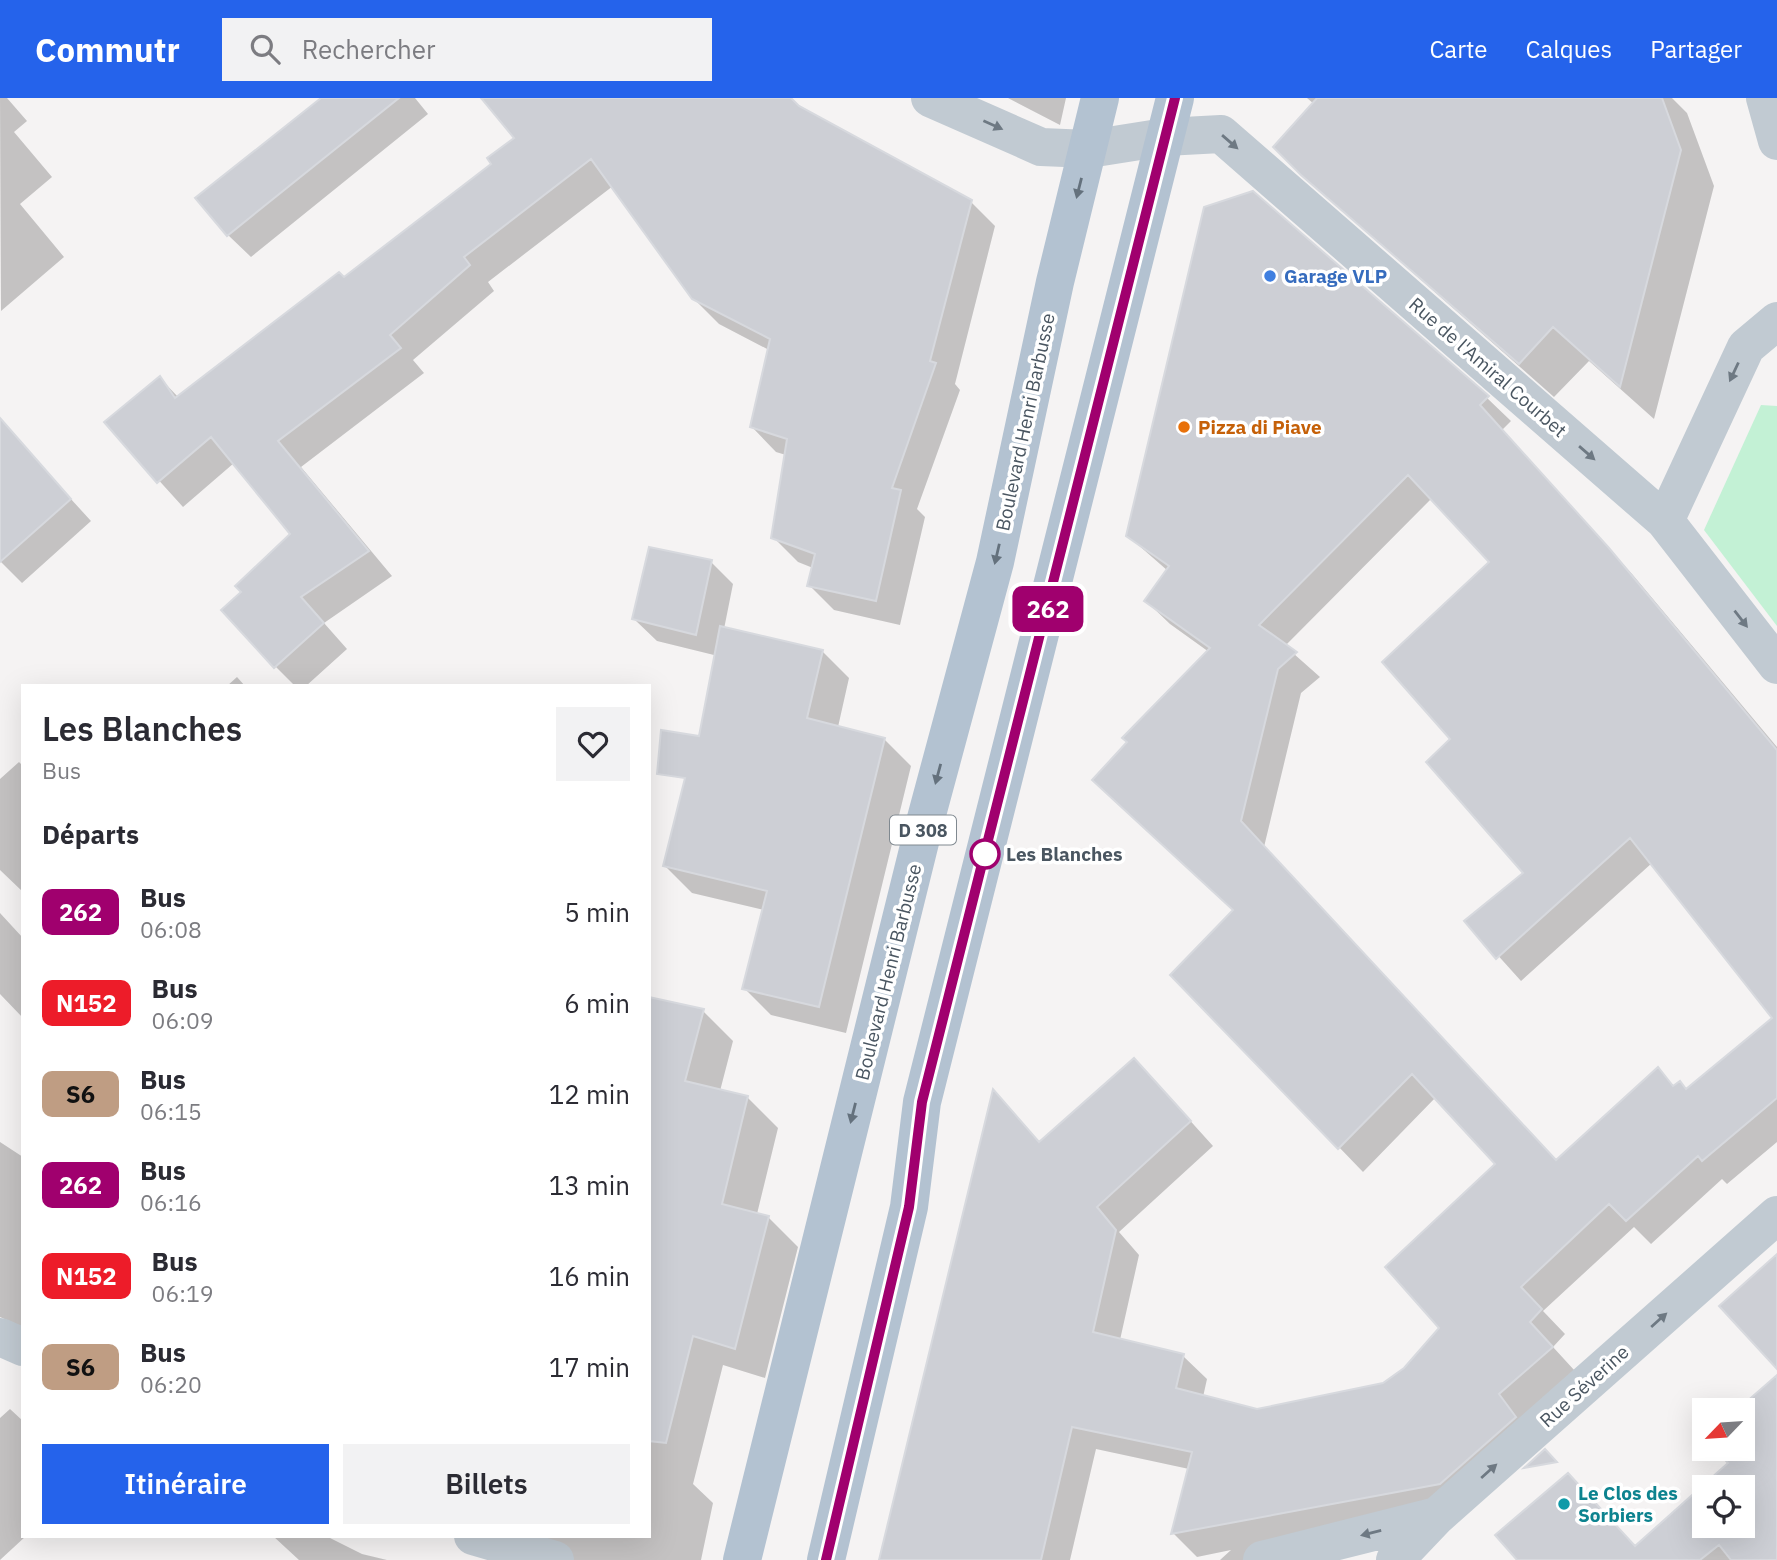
<!DOCTYPE html>
<html lang="fr">
<head>
<meta charset="utf-8">
<style>
	body { margin:0; font-family:"IBM Plex Sans",sans-serif; background:#f2f2f3; color:#2b2b33; height:100vh; display:flex; flex-direction:column; font-size:26px; white-space:nowrap }
	* { box-sizing:border-box; margin:0 }
	p { font-size:23px; color:#7c7c81 }
	.icon { flex:none; width:38px; height:38px; fill:none; stroke:currentColor; stroke-width:2; stroke-linecap:round; stroke-linejoin:round }
	.map { position:relative; flex:1; overflow:hidden }
	.sheet { position:absolute; left:21px; top:586px; width:630px; height:854px; display:flex; flex-direction:column; background:#fff; border-radius:0px; box-shadow:0 7px 28px #0002 }
	.sheet>* { flex:none }
	.badge { padding:0 14px; border-radius:10px; font-size:24px; line-height:46px }
	.needle { width:46px; rotate:245deg }
	.fabs { position:absolute; left:1692px; top:1300px; display:grid; gap:14px }
	.fabs a { display:grid; place-items:center; width:63px; height:63px; border-radius:0px; background:#fff; box-shadow:0 7px 28px #0002; font-size:35px }
	.map>.badge { position:absolute; translate:-50% -50%; box-shadow:0 0 0 4px #fff }
	h2 { padding:0 21px; font-size:26px; line-height:63px }
	.round { display:grid; place-items:center; flex:none; width:74px; height:74px; border-radius:0px; background:#f2f2f3 }
	.summary { display:flex; align-items:center; justify-content:space-between; height:119px; padding:0 21px }
	h1 { font-size:33px; font-weight:600; line-height:52px }
	.action { display:flex; gap:14px; margin-top:auto; padding:14px 21px }
	.action a { flex:1; height:80px; border-radius:0px; background:#2563eb; color:#fff; font-size:28px; font-weight:600; line-height:80px; text-align:center }
	.action a+a { background:#f2f2f3; color:#2b2b33 }
	ul { padding:0; list-style:none }
	li { display:flex; align-items:center; gap:21px; height:91px; padding:0 21px }
	li div { flex:1 }
	li b { display:block; font-size:26px }
	li em { font-style:normal }
	li .badge { min-width:77px; font-weight:700; text-align:center }
	header { display:flex; align-items:center; gap:42px; box-sizing:border-box; height:98px; padding:0 35px; background:#2563eb; color:#fff }
	header strong { font-size:33px }
	nav { display:flex; gap:38px; margin-inline-start:auto; font-size:24px }
	.search { width:490px; height:63px; background:#f2f2f3; display:flex; align-items:center; gap:18px; box-sizing:border-box; padding:0 24px; border-radius:0px; color:#7c7c81; font-size:26px }
	.map>svg:first-child { display:block }
	.green { fill:#c3f1d5 }
	.shadow { fill:#0003; fill-rule:evenodd }
	.building { fill:#cdcfd5; stroke:#d7d9de; stroke-width:2; fill-rule:evenodd }
	.lines { fill:none; stroke-linecap:round; stroke-linejoin:round }
	.minor { stroke:#c1cad2; stroke-width:38 }
	.major { stroke:#b3c2d1; stroke-width:38 }
	.oneway { fill:#6e7983 }
	.oneway2 { fill:#64717d }
	.line-casing { stroke:#fff; stroke-width:16 }
	.line { stroke:#a0006e; stroke-width:10 }
	.shop-dot { fill:#3f7fe0; stroke:#fff; stroke-width:2.5 }
	.food-dot { fill:#e8710a; stroke:#fff; stroke-width:2.5 }
	.stop-dot { fill:#fff; stroke:#a0006e; stroke-width:3.5 }
	.culture-dot { fill:#0f9aa8; stroke:#fff; stroke-width:2.5 }
	.labels { text-anchor:middle; dominant-baseline:central; stroke-width:7; stroke-linejoin:round; paint-order:stroke }
	.shield { fill:#fff; stroke:#808990; stroke-width:2 }
	.shield-label { font-size:18px; font-weight:bold; fill:#4a5661 }
	.shop-label { font-size:19px; font-weight:bold; fill:#366cbe; stroke:#fff; text-anchor:start }
	.street-label { font-size:19px; fill:#4a5661; stroke:#fff }
	.food-label { font-size:19px; font-weight:bold; fill:#c56008; stroke:#fff; text-anchor:start }
	.stop-label { font-size:19px; font-weight:bold; fill:#4a5661; stroke:#fff; text-anchor:start }
	.culture-label { font-size:19px; font-weight:bold; fill:#0d838f; stroke:#fff; text-anchor:start }
</style>
</head>
<body>
<header>
<strong>Commutr</strong>
<div class="search"><svg class="icon" aria-label="search" viewBox="0 0 24 24"><circle cx="10" cy="10" r="6"/><path d="M15 15l6 6"/></svg>Rechercher</div>
<nav><a>Carte</a><a>Calques</a><a>Partager</a></nav>
</header>
<div class="map">
<svg width="1777" height="1462" viewBox="0 0 1777 1462">
	<rect width="100%" height="100%" fill="#f5f3f3"/>
	<path class="green" d="M1761,307L1777,308V528L1704,432Z"/>
	<path class="shadow" d="M0,0H7L27,23L14,34L52,79L20,106L64,159L1,213Z
		M324,0H415L428,16L251,159L228,137Z
		M484,0H791L800,10L970,103L995,128L955,286L960,292L917,411L925,419L900,527L834,512L809,487L813,470L798,464L773,439L786,357L776,354L752,329L769,252L719,226L693,200L613,88L488,184L494,193L413,262L424,275L301,369L392,478L324,525L347,551L306,588H295L275,568L244,495L292,436L234,365L183,409L106,324L160,280L179,300L344,181L494,67L516,40Z
		M1008,0H1066L1060,27Z
		M1307,0H1672L1687,15L1714,88L1654,321L1589,263L1554,299L1310,84L1314,6Z
		M1487,300L1511,323L1502,332L1632,476L1777,649V1044L1727,1086L1722,1081L1651,1146L1634,1129L1543,1213L1565,1236L1553,1249L1575,1273L1464,1409L1276,1462H1220L1231,1452L1197,1459L1173,1435L1189,1371L1096,1351L1070,1462H880L994,995L1040,1045L1157,986L1213,1048L1119,1134L1139,1157L1120,1242L1183,1258L1207,1281L1203,1299L1257,1313L1384,1287L1405,1271L1441,1230L1498,1067L1436,999L1363,1074L1173,877L1234,813L1209,554L1170,526L1146,503L1168,473L1128,438ZM1432,400L1491,464L1452,641L1526,775L1467,823L1521,883L1652,765L1774,920L1687,993L1675,989L1658,971L1556,1064L1264,749L1301,595L1320,579L1285,548Z
		M7,331L91,423L22,485L0,463V337Z
		M711,464L733,486L724,531L822,553L849,580L838,629L884,641L911,668L846,935L771,917L744,890L764,812L692,795L665,768L701,640L718,558L657,543L634,521Z
		M237,579L245,588H227Z
		M19,664L23,668V794L0,772V681Z
		M0,815L23,840V920L0,896Z
		M649,908L703,913L733,943L720,993L748,1000L778,1030L757,1116L768,1119L798,1149L765,1280L723,1267L693,1386L713,1405L701,1462H562L534,1438H649Z
		M0,1044L23,1059V1229L0,1219Z
		M1777,1280V1462H1519L1600,1410L1636,1449L1731,1366L1718,1351H1743V1312H1740ZM1704,1390H1743V1428H1704Z
		M10,1311L23,1323V1438H26L0,1462V1320Z
		M273,1438H326L362,1456L387,1462H299Z"/>
	<path class="building" d="M321,0H399L227,138L195,100Z
		M481,0H791L799,8L972,102L930,263L936,265L892,390L901,392L876,503L807,488L815,456L771,440L787,341L750,329L770,241L692,201L591,61L464,159L470,167L390,237L401,250L278,343L369,453L301,499L324,525L274,570L221,512L241,494L235,488L290,436L211,339L157,385L104,324L160,278L175,300L339,174L344,179L491,66L487,60L514,40Z
		M1317,0H1662L1681,52L1620,289L1553,229L1519,266L1301,77L1273,49Z
		M1253,93L1489,298L1480,307L1609,450L1777,652V1000L1702,1063L1698,1058L1626,1123L1609,1106L1521,1189L1542,1211L1530,1224L1553,1249L1499,1296L1516,1319L1440,1386L1171,1436L1192,1354L1072,1329L1041,1462H879L993,991L1039,1044L1134,960L1191,1023L1097,1109L1116,1132L1093,1234L1184,1256L1176,1290L1257,1311L1383,1285L1404,1270L1439,1230L1385,1169L1495,1066L1412,976L1338,1051L1170,877L1233,812L1092,682L1127,644L1122,640L1210,550L1144,503L1169,468L1126,438L1204,109ZM1408,377L1489,464L1382,564L1450,641L1426,664L1523,775L1464,823L1496,861L1630,740L1772,920L1686,991L1680,983L1673,988L1658,969L1556,1062L1241,723L1278,571L1297,554L1259,527Z
		M0,320L71,401L0,464Z
		M649,449L712,462L696,537L632,521Z
		M720,528L823,552L807,620L885,640L819,909L742,891L767,793L663,768L685,680L657,676L661,632L699,638Z
		M649,899L704,911L685,983L748,998L722,1106L769,1118L735,1251L693,1238L666,1345L649,1343Z
		M1777,1156V1271L1719,1208Z
		M1777,1277V1462H1731L1719,1447L1700,1462H1517L1495,1437L1568,1375L1635,1448L1728,1365L1715,1351H1743V1312H1737ZM1704,1390H1743V1428H1704Z
		M1545,1351L1557,1364L1524,1370Z"/>
	<g class="lines">
		<path class="minor" d="M930,0L1041,49L1089,51L1165,39L1221,36L1665,423L1777,567
			M1765,0L1777,43
			M1665,423L1746,249L1777,223
			M0,1239L23,1249
			M473,1438L555,1462
			M1262,1462L1437,1418
			M1395,1462L1437,1418L1777,1117"/>
		<path class="major" d="M742,1462L925,724L995,464L1055,184L1100,0
			M826,1462L909,1109L922,1004L1175,0"/>
	</g>
	<defs><path id="oneway-solid" d="M-6-.8H1V-3.2L6.5 0L1 3.2V.8H-6Z" transform="scale(1.75)"/></defs>
	<g class="oneway">
		<use href="#oneway-solid" transform="translate(993 27) rotate(24)"/>
		<use href="#oneway-solid" transform="translate(1230 44) rotate(41)"/>
		<use href="#oneway-solid" transform="translate(1734 274) rotate(115)"/>
		<use href="#oneway-solid" transform="translate(1587 355) rotate(41)"/>
		<use href="#oneway-solid" transform="translate(1741 521) rotate(52)"/>
		<use href="#oneway-solid" transform="translate(1659 1222) rotate(-42)"/>
		<use href="#oneway-solid" transform="translate(1489 1373) rotate(-42)"/>
		<use href="#oneway-solid" transform="translate(1371 1435) rotate(166)"/>
	</g>
	<g class="oneway2">
		<use href="#oneway-solid" transform="translate(1079 90) rotate(104)"/>
		<use href="#oneway-solid" transform="translate(997 456) rotate(103)"/>
		<use href="#oneway-solid" transform="translate(938 676) rotate(105)"/>
		<use href="#oneway-solid" transform="translate(853 1015) rotate(104)"/>
	</g>
	<g class="lines">
		<defs>
			<path id="line" d="M826,1462L909,1109L922,1004L1175,0"/>
		</defs>
		<use href="#line" class="line-casing"/>
		<use href="#line" class="line"/>
	</g>
	<circle class="shop-dot" cx="1270" cy="178" r="7"/>
	<circle class="food-dot" cx="1184" cy="329" r="7"/>
	<circle class="stop-dot" cx="985" cy="756" r="14"/>
	<circle class="culture-dot" cx="1564" cy="1406" r="7"/>
	<g class="labels">
		<rect class="shield" x="890" y="717.5" width="66" height="29" rx="5"/>
		<g class="shield-label">
			<text x="923" y="732">D 308</text>
		</g>
		<g class="shop-label">
			<text x="1284" y="178">Garage VLP</text>
		</g>
		<g class="street-label">
			<text transform="translate(1488 269) rotate(41)">Rue de l'Amiral Courbet</text>
			<text transform="translate(1025 324) rotate(-78)">Boulevard Henri Barbusse</text>
			<text transform="translate(888 874) rotate(-76)">Boulevard Henri Barbusse</text>
			<text transform="translate(1584 1288) rotate(-42)">Rue Séverine</text>
		</g>
		<g class="food-label">
			<text x="1198" y="329">Pizza di Piave</text>
		</g>
		<g class="stop-label">
			<text x="1006" y="756">Les Blanches</text>
		</g>
		<g class="culture-label">
			<text x="1578" y="1395">Le Clos des<tspan x="1578" dy="22">Sorbiers</tspan></text>
		</g>
	</g>
</svg>
<div class="fabs">
<a><svg class="needle" viewBox="-14 -14 28 28"><path d="M0-13l5 13h-10z" fill="#e53935"/><path d="M0 13l5-13h-10z" fill="#7c7c81"/></svg></a>
<a><svg class="icon" aria-label="locate" viewBox="0 0 24 24"><circle cx="12" cy="12" r="6"/><path d="M12 2v4M12 18v4M2 12h4M18 12h4"/></svg></a>
</div>
<b class="badge" style="left:1048px;top:511px;background:#a0006e;color:#fff">262</b>
<section class="sheet">
<div class="summary"><div><h1>Les Blanches</h1><p>Bus</p></div><a class="round"><svg class="icon" aria-label="heart" viewBox="0 0 24 24"><path d="M12 20l-8-8c-3-5 5-10 8-4 3-6 11-1 8 4z"/></svg></a></div>
<h2>Départs</h2>
<ul>
<li><span class="badge" style="background:#a0006e;color:#fff">262</span><div><b>Bus</b><p>06:08</p></div><em>5 min</em></li>
<li><span class="badge" style="background:#ed1c29;color:#fff">N152</span><div><b>Bus</b><p>06:09</p></div><em>6 min</em></li>
<li><span class="badge" style="background:#bf9d83;color:#111">S6</span><div><b>Bus</b><p>06:15</p></div><em>12 min</em></li>
<li><span class="badge" style="background:#a0006e;color:#fff">262</span><div><b>Bus</b><p>06:16</p></div><em>13 min</em></li>
<li><span class="badge" style="background:#ed1c29;color:#fff">N152</span><div><b>Bus</b><p>06:19</p></div><em>16 min</em></li>
<li><span class="badge" style="background:#bf9d83;color:#111">S6</span><div><b>Bus</b><p>06:20</p></div><em>17 min</em></li>
</ul>
<div class="action"><a>Itinéraire</a><a>Billets</a></div>
</section>
</div>
</body>
</html>
